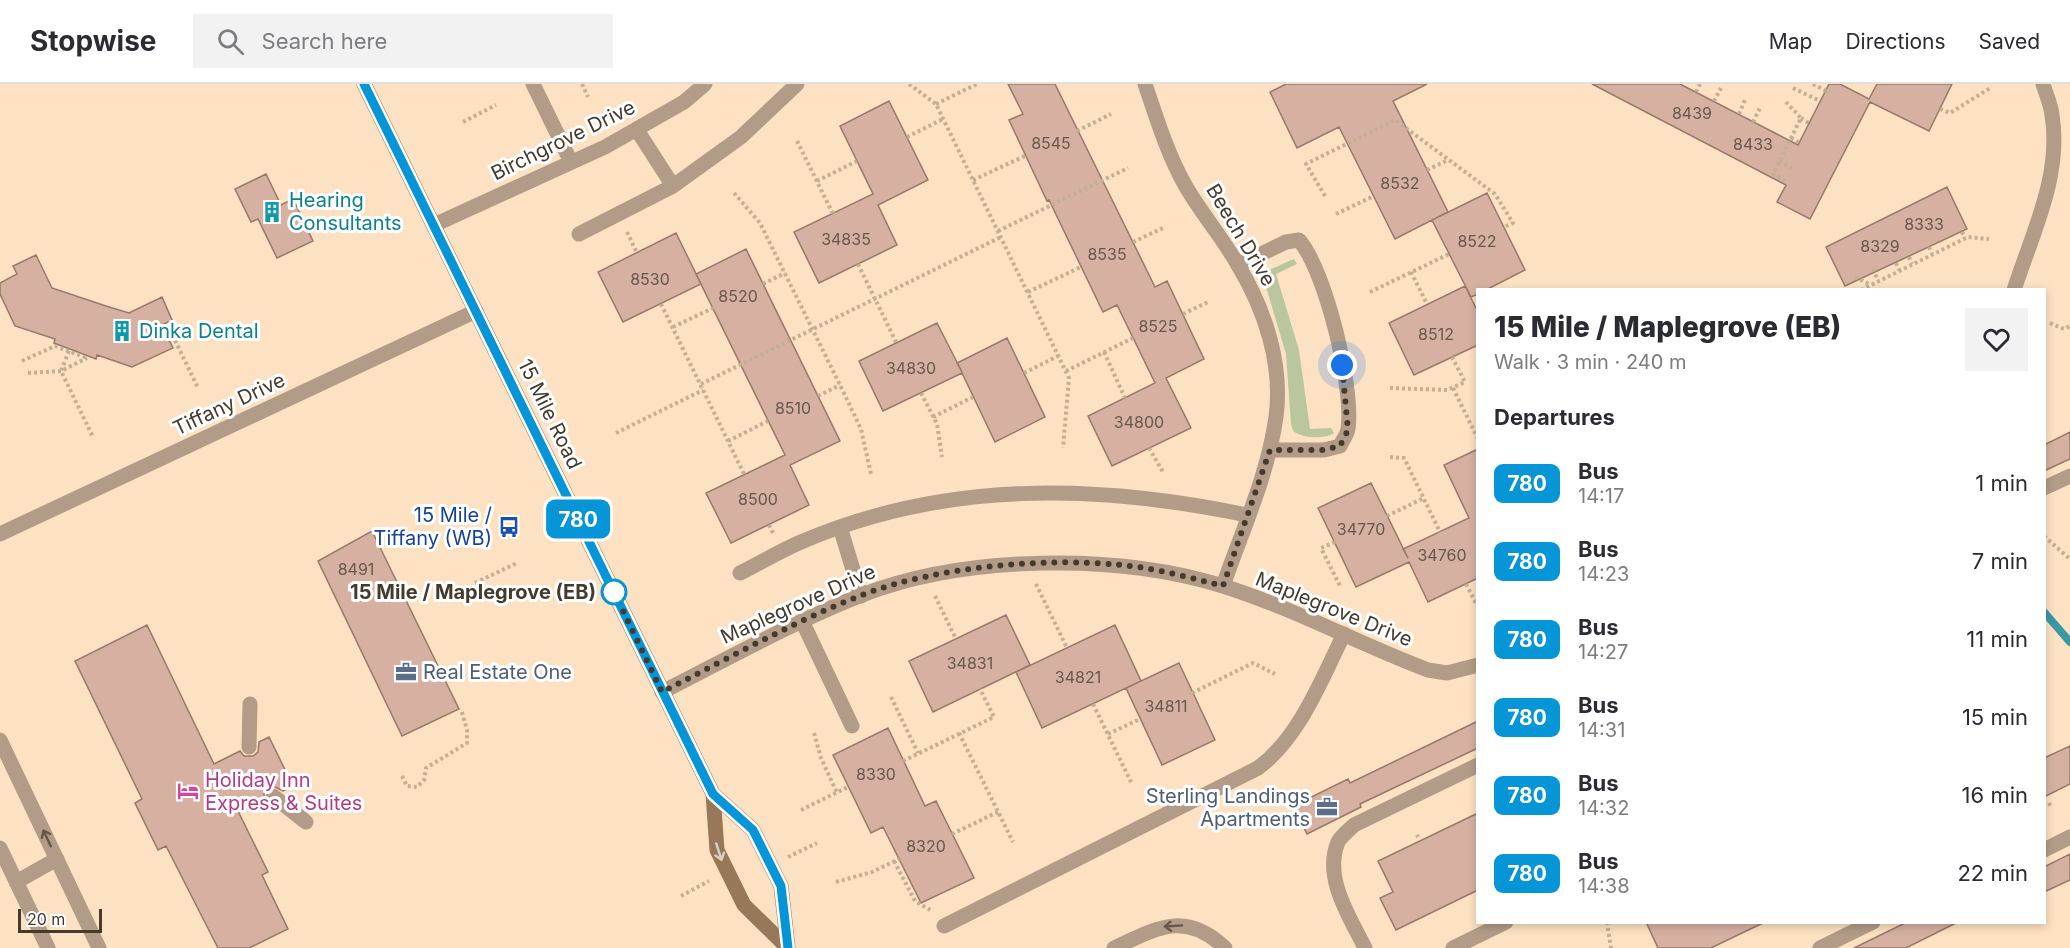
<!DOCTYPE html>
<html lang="en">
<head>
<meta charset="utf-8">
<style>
	body { margin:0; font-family:Inter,sans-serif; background:#f2f2f3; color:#2b2b33; height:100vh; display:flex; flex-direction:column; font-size:22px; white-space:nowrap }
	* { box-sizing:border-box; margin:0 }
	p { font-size:20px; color:#7c7c81 }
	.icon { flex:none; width:33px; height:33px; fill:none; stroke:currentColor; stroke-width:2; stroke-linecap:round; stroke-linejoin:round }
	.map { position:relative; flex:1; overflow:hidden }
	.sheet { position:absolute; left:1476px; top:204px; width:570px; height:636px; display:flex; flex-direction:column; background:#fff; border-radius:0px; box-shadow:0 3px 9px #0003 }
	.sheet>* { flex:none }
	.badge { padding:0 12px; border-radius:9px; font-size:21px; line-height:39px }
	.scale { position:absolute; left:18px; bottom:15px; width:84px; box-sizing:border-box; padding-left:6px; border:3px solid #443a2e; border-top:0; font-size:16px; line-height:21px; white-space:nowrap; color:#443a2e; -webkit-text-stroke:4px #fff; paint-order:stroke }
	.you { position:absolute; width:30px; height:30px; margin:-15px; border:4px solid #fff; border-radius:50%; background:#1a73e8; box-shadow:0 0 0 9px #1a73e833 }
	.map>.badge { position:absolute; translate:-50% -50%; box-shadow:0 0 0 3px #fff }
	h2 { padding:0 18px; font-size:22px; line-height:54px }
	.round { display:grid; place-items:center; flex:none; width:63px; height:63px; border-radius:0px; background:#f2f2f3 }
	.head { display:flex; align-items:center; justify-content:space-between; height:102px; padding:0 18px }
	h1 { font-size:28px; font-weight:800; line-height:45px }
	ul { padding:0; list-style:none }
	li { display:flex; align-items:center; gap:18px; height:78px; padding:0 18px }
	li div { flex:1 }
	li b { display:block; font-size:22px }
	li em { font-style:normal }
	li .badge { min-width:66px; font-weight:700; text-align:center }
	header { display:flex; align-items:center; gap:36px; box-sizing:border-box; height:84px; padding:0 30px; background:#fff; border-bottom:2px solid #e1e1e2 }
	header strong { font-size:28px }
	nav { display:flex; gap:33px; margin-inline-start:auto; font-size:21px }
	.search { width:420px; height:54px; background:#f2f2f3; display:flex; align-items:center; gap:15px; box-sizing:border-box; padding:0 21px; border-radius:0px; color:#7c7c81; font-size:22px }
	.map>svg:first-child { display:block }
	.green { fill:#bac79e }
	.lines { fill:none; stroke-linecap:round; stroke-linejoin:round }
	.stream { stroke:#3a98a3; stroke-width:8 }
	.building { fill:#d6b1a1; stroke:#9a7768; stroke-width:1.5 }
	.path { stroke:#c4af95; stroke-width:4; stroke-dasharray:3 3; stroke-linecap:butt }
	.lane { stroke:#b29c87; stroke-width:15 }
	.street { stroke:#b29c87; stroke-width:15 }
	.secondary { stroke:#977858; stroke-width:15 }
	.oneway { stroke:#655749 }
	.oneway2 { stroke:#dbd0c5 }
	.line-casing { stroke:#fff; stroke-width:14 }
	.line { stroke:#0696d7; stroke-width:9 }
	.walk { stroke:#443a2e; stroke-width:6; stroke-dasharray:0 10.8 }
	.stop-dot { fill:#fff; stroke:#0696d7; stroke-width:3 }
	.labels { text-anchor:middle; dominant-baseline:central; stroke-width:6; stroke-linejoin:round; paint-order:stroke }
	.number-label { font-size:16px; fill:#68584b }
	.street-label { font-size:20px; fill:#443a2e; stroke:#fff }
	.culture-label { font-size:20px; fill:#0d838f; stroke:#fff; text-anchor:start }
	.transit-label { font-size:20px; fill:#164399; stroke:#fff; text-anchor:end }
	.stop-label { font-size:20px; font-weight:bold; fill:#443a2e; stroke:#fff; text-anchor:end }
	.service-label { font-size:20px; fill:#4e5e75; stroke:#fff; text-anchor:start }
	.hotel-label { font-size:20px; fill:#b23c85; stroke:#fff; text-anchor:start }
</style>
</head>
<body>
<header>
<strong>Stopwise</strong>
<div class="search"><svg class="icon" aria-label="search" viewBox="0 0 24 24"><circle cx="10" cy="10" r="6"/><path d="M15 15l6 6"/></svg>Search here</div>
<nav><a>Map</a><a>Directions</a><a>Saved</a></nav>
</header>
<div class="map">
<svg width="2070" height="864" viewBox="0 0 2070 864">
	<rect width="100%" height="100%" fill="#fce2c3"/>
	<path class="green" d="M1294,175L1297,180L1276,190L1299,266L1310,345L1331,344L1334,349C1324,356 1303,354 1293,347L1291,340L1286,270L1264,196L1269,186Z"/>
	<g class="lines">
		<path class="stream" d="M2044,528L2070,558"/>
	</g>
	<path class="building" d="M1008,0H1055L1155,203L1167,197L1204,275L1166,294L1191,344L1112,382L1088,332L1155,299L1117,221L1103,228L1049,116L1047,117L1009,36L1023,30Z
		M1286,0H1427L1393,17L1448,128L1395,155L1339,43L1297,64L1270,8Z
		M1592,0H1680L1798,61L1829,0H1840L1869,15L1877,0H1952L1929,47L1870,18L1810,135L1777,118L1786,101Z
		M889,17L928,96L878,121L897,161L819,199L794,148L873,110L840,42Z
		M266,90L281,121L293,115L313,157L277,174L258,135L251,138L235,105Z
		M1947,103L1967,145L1845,202L1826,163Z
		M1487,109L1525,186L1486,206H1478V210L1471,213L1432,136Z
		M676,149L701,200L623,238L598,188Z
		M746,165L840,357L790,381L809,421L731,459L706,409L785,371L696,190Z
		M36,171L52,204L106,222L129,229L162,213L172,236L162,241L173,264L132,283L97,271L96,275L54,259L55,255L15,242L0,210V199L17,190L13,182Z
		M1465,202L1478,228V261L1414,291L1389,239Z
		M937,239L962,288L957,279L1007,254L1045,333L995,358L962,289L883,327L859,277Z
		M2070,348V375L2044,387V361Z
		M1478,365V494L1428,518L1409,478L1356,503L1318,424L1371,399L1408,474L1403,465L1469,434L1444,381Z
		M372,447L459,625L402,652L318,477Z
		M1006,531L1030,581L933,628L909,577Z
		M147,541L214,680L240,667L244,672H253L258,668L259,658L269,653L293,702L283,707L275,703H269L264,710V716L239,729L268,788L262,791L288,845L249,864H218L166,762L158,766L135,719L142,715L75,577Z
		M1115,541L1141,597L1042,644L1016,588Z
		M1179,579L1215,656L1162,681L1126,604Z
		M1478,637V664L1360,720L1361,723L1307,750L1293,722L1348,695L1350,699Z
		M888,644L925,722L936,717L974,794L921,819L883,743L871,749L833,671Z
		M2070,662V700L2044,713V674Z
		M1478,729V806L1396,846L1380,814L1393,808L1378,777Z
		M2070,770V796L2044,808V783Z
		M1646,838H1765L1711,864H1658Z
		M1907,838H1958L1906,864H1854Z"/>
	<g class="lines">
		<path class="path" d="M582,0L588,13
			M909,0L936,20L1069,294L1063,364
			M1813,0L1826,7
			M1793,4L1820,17
			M1696,8L1700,0
			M1714,17L1721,4
			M1786,18L1801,34L1773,90L1788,98
			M936,20L977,0
			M1940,25L1950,29L1992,3
			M1739,30L1745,16
			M1801,34L1812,41
			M463,38L496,21
			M1753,38L1760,24
			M1077,47L1111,30
			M907,53L943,35
			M1791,54L1802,60
			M797,57L833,130
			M1779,77L1794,85
			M1427,86L1448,76
			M973,96L1025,72
			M817,97L857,77
			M734,109L760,139L840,301L861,345L871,390
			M1325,112L1306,80L1395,36L1495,110L1513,139L1504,143
			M1336,130L1374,112
			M998,147L1128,84
			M627,148L637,169
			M1962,148L1965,154
			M1133,158L1163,144
			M1929,163L1932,170
			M1909,173L1912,180
			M1896,179L1899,186
			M858,180L896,258
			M1873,185L1878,196
			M1411,188L1427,220
			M1855,193L1869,200
			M763,200L785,189
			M1861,206L1968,153L1989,155
			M1028,208L1081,183
			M1370,208L1449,170
			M661,220L744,390
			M1183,230L1208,218
			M2050,239L2064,245L2070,242
			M673,243L713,224
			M168,253L172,250L198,304
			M69,267L61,287L93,353
			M1104,268L1125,314
			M22,277L55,262L87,274
			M1066,287L1133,254
			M28,289L61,287L87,274
			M1024,289L1058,272
			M701,300L1001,153
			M1390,304L1447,306L1465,298L1452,273
			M1453,304L1478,355
			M921,309L937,340L942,373
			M818,312L840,301
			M933,333L973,313
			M616,349L703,306
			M728,357L768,337
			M1149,364L1163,388
			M1390,373L1404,374L1440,448
			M1387,432L1424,414
			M769,441L773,449
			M2044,452L2070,475
			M1335,458L1321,464L1340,502
			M475,499L517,479
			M1036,500L1067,564
			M1466,500L1478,523
			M935,512L956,555
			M1192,609L1253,579L1275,590
			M891,613L918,669
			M1093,620L1132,700
			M814,649L821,674L837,709
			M959,649L1013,758
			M1108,650L1140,635
			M903,677L994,633L980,605
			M402,692L407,702L417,703L424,696L426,684L467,659V646L461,625
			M2049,719L2051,723
			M801,726L848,703
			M952,750L998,728
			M1417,751L1418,753
			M788,773L817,759
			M894,777L915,817L932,827
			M836,798L872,788L899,775
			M681,812L709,797
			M1607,838L1611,864"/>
		<path class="lane" d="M533,0L571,78
			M637,46L673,102
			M579,150L673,102L741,53L797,0
			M1238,181L1286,158L1299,156C1326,187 1354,305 1348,345C1347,351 1342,357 1340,362L1324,366H1270
			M840,443L861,512
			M740,489C760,479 780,467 801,458C945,396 1097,400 1247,431
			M803,539L852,642
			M0,656L99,864
			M249,663L250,620
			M273,712L306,738
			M0,764L48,864
			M16,798L57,775
			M944,842L1258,684C1300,653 1321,596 1344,550
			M1114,864C1157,844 1185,826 1225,864"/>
		<path class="street" d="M1145,0C1157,35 1167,69 1185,101C1201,129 1222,153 1238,181C1265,226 1283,280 1276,333C1268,391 1242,447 1223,502
			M434,141L605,63L684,18L705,0
			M2014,206C2032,150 2062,91 2052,31C2051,21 2046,10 2043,0
			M2044,404L2070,392
			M0,450L476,227
			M662,608C727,575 793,538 862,511C965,471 1117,469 1223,502C1293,524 1359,560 1428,586L1447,589L1478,581
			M2044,766L2070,753
			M1365,864C1350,833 1323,794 1338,758C1341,752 1349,746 1354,741L1478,681
			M1453,864L1506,838
			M1820,864L1873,838"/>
		<path class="secondary" d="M364,0L713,710L753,746L781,802L788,864
			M713,710L717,766L744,821L788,864"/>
	</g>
	<defs><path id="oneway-shaft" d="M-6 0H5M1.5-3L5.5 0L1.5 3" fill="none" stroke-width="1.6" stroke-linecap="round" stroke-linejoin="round" transform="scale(1.5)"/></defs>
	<g class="oneway">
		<use href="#oneway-shaft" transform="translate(47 754) rotate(-115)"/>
		<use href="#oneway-shaft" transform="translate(1173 842) rotate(176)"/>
	</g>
	<use class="oneway2" href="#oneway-shaft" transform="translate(719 768) rotate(72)"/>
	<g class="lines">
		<defs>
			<path id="line" d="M364,0L713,710L753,746L781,802L788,864"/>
		</defs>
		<use href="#line" class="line-casing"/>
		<use href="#line" class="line"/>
		<path class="walk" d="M614,508L662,608C727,575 793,538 862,511C934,483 1045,473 1121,481C1156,484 1190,494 1223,502L1270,366H1324L1340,362L1348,346L1342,281"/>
	</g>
	<defs>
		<symbol id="building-bare" viewBox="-9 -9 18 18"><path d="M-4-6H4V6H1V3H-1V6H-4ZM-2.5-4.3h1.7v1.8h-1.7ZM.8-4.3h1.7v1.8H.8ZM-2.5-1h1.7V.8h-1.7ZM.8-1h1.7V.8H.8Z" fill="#0f9aa8" stroke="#fff" stroke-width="2.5" paint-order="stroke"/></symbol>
		<symbol id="bus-bare" viewBox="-9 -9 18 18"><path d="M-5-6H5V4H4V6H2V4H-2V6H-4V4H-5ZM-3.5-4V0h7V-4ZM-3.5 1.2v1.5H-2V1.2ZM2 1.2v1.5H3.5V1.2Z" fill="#1a4fb4" stroke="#fff" stroke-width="2.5" paint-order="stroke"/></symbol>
		<symbol id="office-bare" viewBox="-9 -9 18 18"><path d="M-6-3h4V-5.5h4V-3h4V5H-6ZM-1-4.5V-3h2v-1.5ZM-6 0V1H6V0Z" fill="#5c6f8a" stroke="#fff" stroke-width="2.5" paint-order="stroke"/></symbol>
		<symbol id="hotel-bare" viewBox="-9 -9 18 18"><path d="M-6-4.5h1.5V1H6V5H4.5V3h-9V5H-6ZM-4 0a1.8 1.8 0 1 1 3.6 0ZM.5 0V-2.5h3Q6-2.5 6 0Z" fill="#d1479c" stroke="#fff" stroke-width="2.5" paint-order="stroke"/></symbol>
	</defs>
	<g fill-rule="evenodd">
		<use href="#building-bare" x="257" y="113" width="30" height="30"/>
		<use href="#building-bare" x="107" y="232" width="30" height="30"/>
		<use href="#bus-bare" x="494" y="428" width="30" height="30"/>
		<use href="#office-bare" x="391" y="573" width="30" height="30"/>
		<use href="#hotel-bare" x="173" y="692" width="30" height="30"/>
		<use href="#office-bare" x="1312" y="708" width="30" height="30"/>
	</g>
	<circle class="stop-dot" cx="614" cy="508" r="12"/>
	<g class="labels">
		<g class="number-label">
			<text x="1692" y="29">8439</text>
			<text x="1051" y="59">8545</text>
			<text x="1753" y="60">8433</text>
			<text x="1400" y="99">8532</text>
			<text x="1924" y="140">8333</text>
			<text x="846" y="155">34835</text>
			<text x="1477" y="157">8522</text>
			<text x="1880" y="162">8329</text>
			<text x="1107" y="170">8535</text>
			<text x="650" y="195">8530</text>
			<text x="738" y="212">8520</text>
			<text x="1158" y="242">8525</text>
			<text x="1436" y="250">8512</text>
			<text x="911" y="284">34830</text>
			<text x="793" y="324">8510</text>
			<text x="1139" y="338">34800</text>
			<text x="758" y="415">8500</text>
			<text x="1361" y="445">34770</text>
			<text x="1442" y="471">34760</text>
			<text x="356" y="485">8491</text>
			<text x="970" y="579">34831</text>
			<text x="1078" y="593">34821</text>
			<text x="1166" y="622">34811</text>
			<text x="876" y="690">8330</text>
			<text x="926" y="762">8320</text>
		</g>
		<g class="street-label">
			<text transform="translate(563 56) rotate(-26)">Birchgrove Drive</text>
			<text transform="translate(1241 151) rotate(59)">Beech Drive</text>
			<text transform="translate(229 320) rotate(-25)">Tiffany Drive</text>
			<text transform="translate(550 330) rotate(64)">15 Mile Road</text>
			<text transform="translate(798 520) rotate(-24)">Maplegrove Drive</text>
			<text transform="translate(1334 525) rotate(22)">Maplegrove Drive</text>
		</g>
		<g class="culture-label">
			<text x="289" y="116">Hearing<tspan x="289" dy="23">Consultants</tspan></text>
			<text x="139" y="247">Dinka Dental</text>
		</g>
		<g class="transit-label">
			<text x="492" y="431">15 Mile /<tspan x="492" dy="23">Tiffany (WB)</tspan></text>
		</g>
		<g class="stop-label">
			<text x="596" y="508">15 Mile / Maplegrove (EB)</text>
		</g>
		<g class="service-label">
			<text x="423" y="588">Real Estate One</text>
			<text x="1310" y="712" text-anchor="end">Sterling Landings<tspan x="1310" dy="23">Apartments</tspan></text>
		</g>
		<g class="hotel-label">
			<text x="205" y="696">Holiday Inn<tspan x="205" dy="23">Express &amp; Suites</tspan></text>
		</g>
	</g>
</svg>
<div class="scale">20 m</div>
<div class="you" style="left:1342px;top:281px"></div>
<b class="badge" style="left:578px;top:435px;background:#0696d7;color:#fff">780</b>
<section class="sheet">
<div class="head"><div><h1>15 Mile / Maplegrove (EB)</h1><p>Walk · 3 min · 240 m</p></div><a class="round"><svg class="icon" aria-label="heart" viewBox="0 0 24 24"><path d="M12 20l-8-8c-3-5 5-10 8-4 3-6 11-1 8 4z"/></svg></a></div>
<h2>Departures</h2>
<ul>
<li><span class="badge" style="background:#0696d7;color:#fff">780</span><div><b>Bus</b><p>14:17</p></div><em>1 min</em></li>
<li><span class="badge" style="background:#0696d7;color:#fff">780</span><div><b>Bus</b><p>14:23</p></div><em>7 min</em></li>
<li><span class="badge" style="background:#0696d7;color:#fff">780</span><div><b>Bus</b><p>14:27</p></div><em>11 min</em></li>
<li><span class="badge" style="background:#0696d7;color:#fff">780</span><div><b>Bus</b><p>14:31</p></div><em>15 min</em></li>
<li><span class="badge" style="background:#0696d7;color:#fff">780</span><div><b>Bus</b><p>14:32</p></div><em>16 min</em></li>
<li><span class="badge" style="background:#0696d7;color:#fff">780</span><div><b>Bus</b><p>14:38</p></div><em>22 min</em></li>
</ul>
</section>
</div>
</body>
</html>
